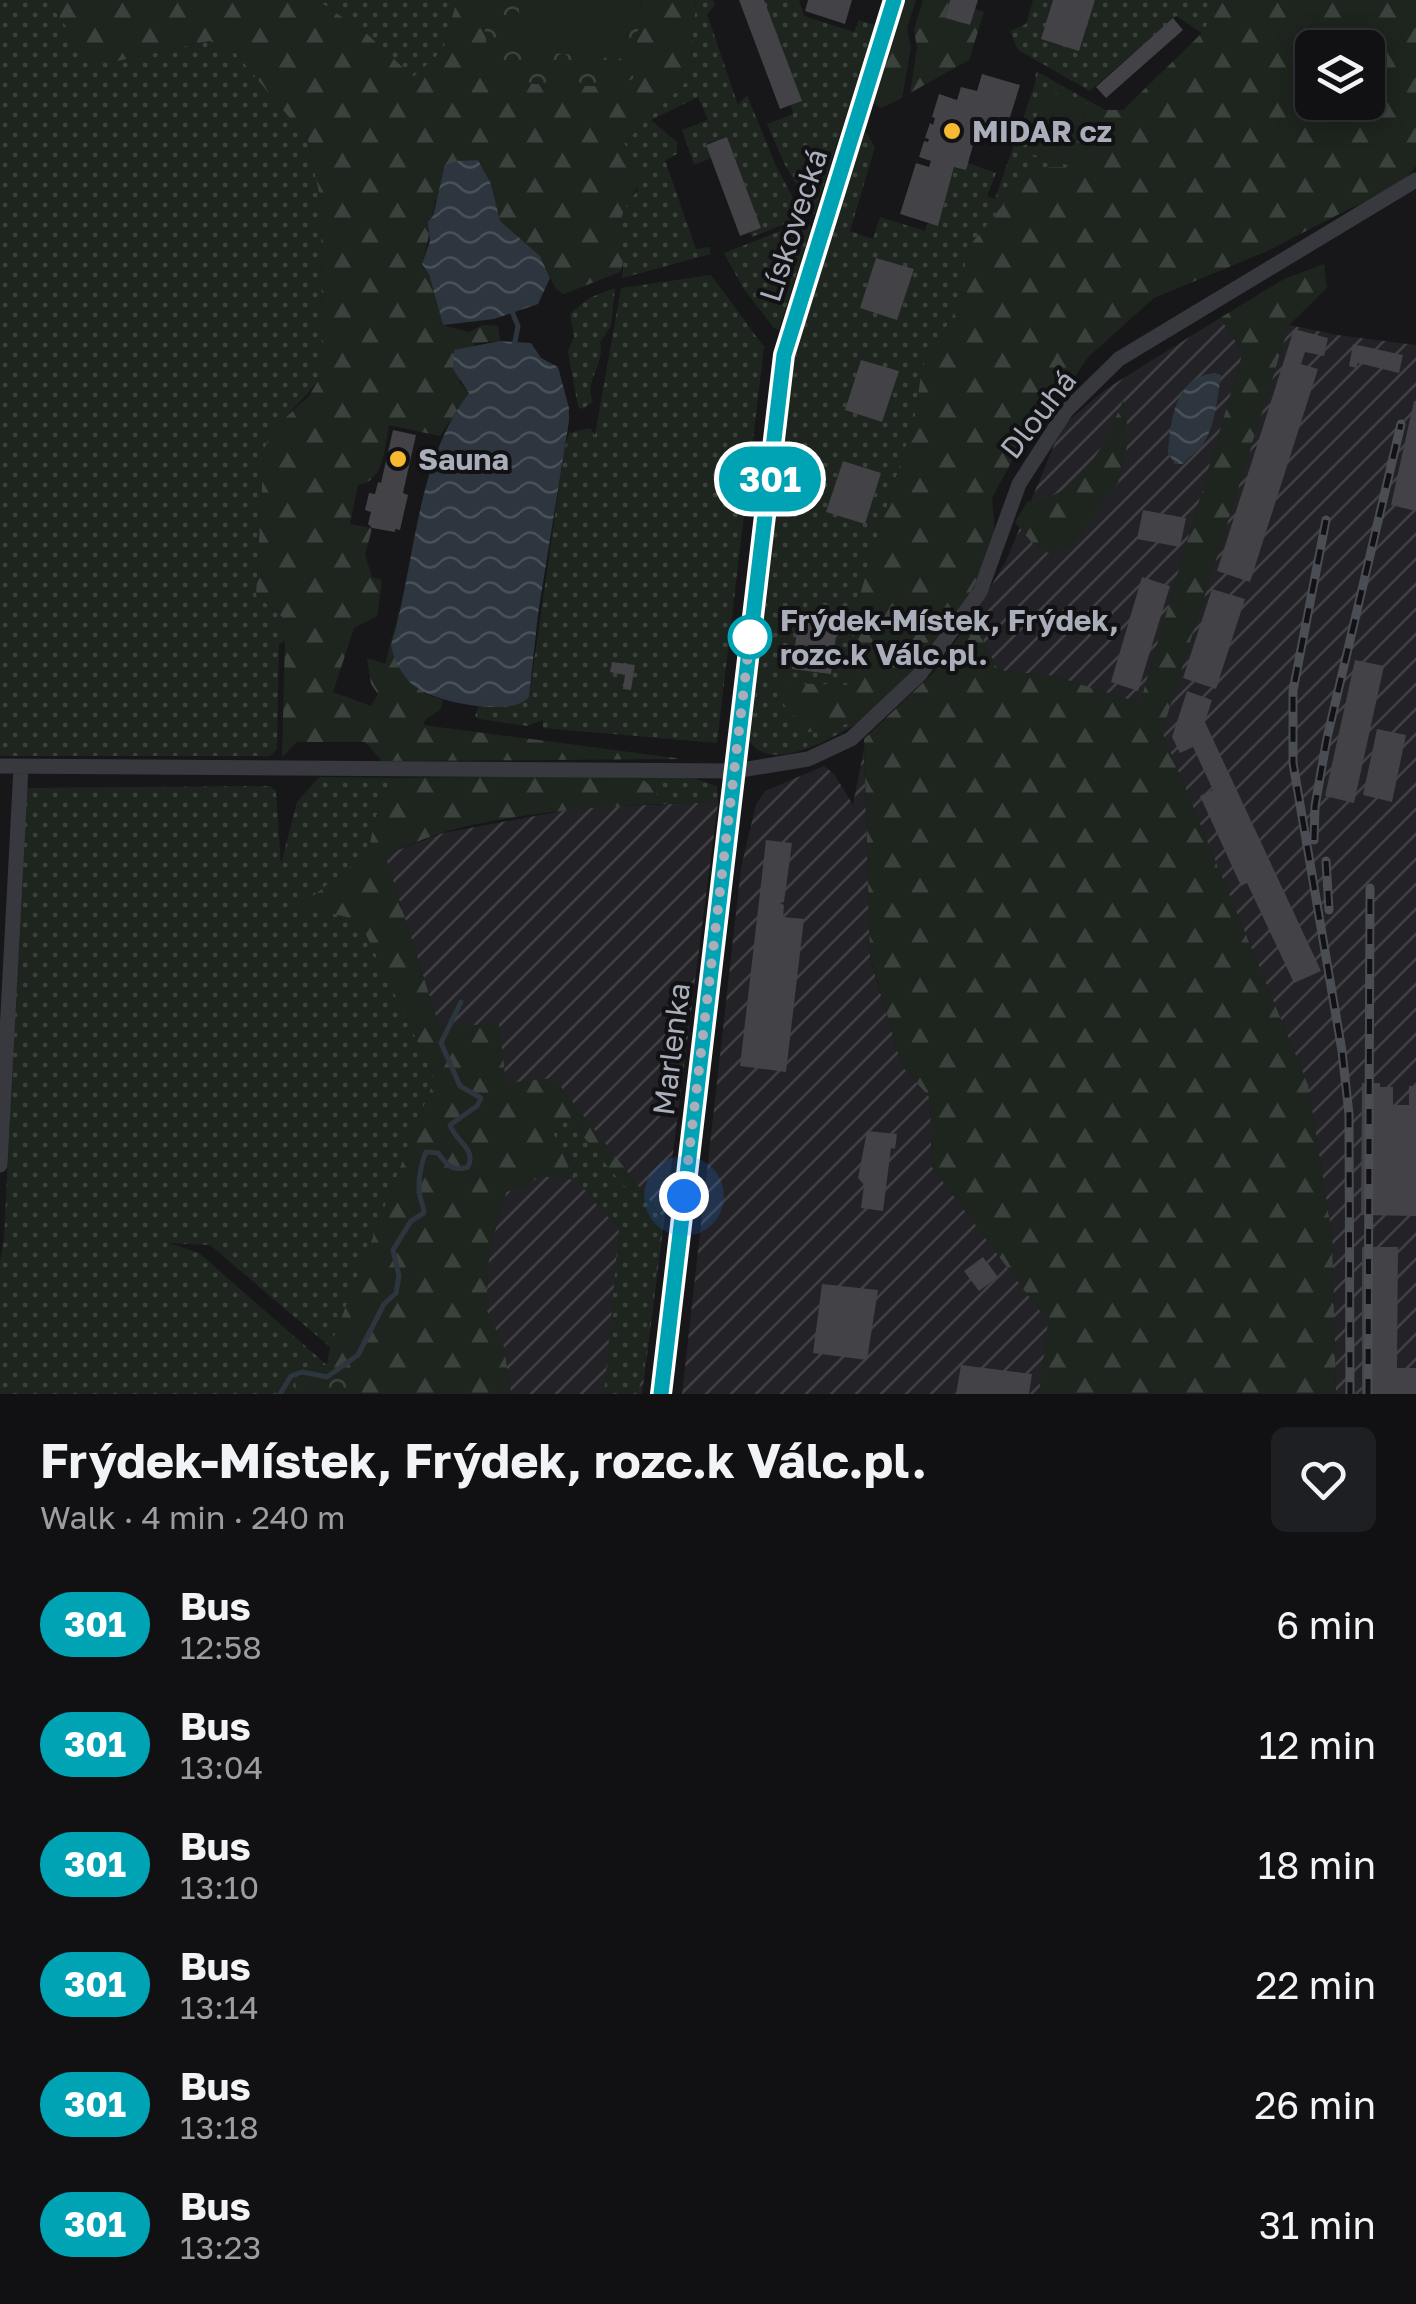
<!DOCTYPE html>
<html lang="en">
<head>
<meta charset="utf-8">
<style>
	body { margin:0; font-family:"Golos Text",sans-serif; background:#1e1f22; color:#f1f3f6; height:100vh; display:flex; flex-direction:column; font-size:38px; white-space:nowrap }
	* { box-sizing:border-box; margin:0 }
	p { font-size:32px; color:#9c9da0 }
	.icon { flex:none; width:55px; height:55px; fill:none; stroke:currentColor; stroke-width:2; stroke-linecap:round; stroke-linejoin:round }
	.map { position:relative; height:1394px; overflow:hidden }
	.drawer { display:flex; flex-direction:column; background:#111114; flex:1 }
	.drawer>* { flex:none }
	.badge { padding:0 20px; border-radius:32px; font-size:35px; line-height:65px }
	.buttons { position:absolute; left:1295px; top:30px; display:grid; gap:20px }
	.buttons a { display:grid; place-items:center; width:90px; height:90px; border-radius:15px; background:#111114; box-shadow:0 5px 25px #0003,0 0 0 2px #303134; font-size:50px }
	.you { position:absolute; width:50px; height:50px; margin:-25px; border:8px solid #fff; border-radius:50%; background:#1a73e8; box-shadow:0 0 0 15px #1a73e833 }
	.map>.badge { position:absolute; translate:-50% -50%; box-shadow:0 0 0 5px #fff }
	.round { display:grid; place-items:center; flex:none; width:105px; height:105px; border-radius:15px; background:#1e1f22 }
	.head { display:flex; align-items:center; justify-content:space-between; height:170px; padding:0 40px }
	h1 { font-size:48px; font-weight:700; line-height:75px }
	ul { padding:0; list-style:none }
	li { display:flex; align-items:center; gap:30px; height:120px; padding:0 40px }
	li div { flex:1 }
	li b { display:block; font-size:38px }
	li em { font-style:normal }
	li .badge { min-width:110px; font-weight:700; text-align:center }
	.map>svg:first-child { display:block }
	.industrial { fill:url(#industrial-furrows) }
	.grass { fill:url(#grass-dots) }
	.forest { fill:url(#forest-firs); fill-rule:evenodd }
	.park { fill:url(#park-crowns) }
	.pitch { fill:#1d251e }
	.water { fill:url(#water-waves) }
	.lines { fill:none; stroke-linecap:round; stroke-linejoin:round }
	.stream { stroke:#2d363e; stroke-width:5 }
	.building { fill:#424247 }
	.minor { stroke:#38393f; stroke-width:15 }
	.major { stroke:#54565e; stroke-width:20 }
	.rail-casing { stroke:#4b4d54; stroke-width:9 }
	.rail { stroke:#121215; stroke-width:5; stroke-dasharray:15; stroke-linecap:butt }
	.line-casing { stroke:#fff; stroke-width:22 }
	.line { stroke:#00a3b4; stroke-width:15 }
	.walk { stroke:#a9aeba; stroke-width:10; stroke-dasharray:0 18 }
	.poi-dot { fill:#f7b932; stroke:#121215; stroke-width:4 }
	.stop-dot { fill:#fff; stroke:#00a3b4; stroke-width:5 }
	.labels { text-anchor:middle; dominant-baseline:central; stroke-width:8; stroke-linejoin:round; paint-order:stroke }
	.poi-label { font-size:30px; font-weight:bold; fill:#a9aeba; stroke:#121215; text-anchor:start }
	.street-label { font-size:30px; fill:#a9aeba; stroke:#121215 }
	.stop-label { font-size:30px; font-weight:bold; fill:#a9aeba; stroke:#121215; text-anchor:start }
</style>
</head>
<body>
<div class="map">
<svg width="1416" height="1394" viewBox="0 0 1416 1394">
	<defs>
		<pattern id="industrial-furrows" width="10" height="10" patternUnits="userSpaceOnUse" patternTransform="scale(2.5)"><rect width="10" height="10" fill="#232327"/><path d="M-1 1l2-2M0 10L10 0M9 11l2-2" fill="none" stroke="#404044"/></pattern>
		<pattern id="grass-dots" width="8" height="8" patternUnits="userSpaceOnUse" patternTransform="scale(2.5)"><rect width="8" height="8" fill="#1d251e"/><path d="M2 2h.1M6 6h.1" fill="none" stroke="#3b423d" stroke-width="1.8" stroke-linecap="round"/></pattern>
		<pattern id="forest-firs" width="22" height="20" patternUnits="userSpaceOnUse" patternTransform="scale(2.5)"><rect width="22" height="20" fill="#1d251e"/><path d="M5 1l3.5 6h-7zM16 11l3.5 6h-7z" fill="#3b423d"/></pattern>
		<pattern id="park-crowns" width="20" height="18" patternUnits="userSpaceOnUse" patternTransform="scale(2.5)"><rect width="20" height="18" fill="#1d251e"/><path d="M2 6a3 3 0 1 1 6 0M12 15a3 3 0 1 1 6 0" fill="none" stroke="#3b423d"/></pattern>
		<pattern id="water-waves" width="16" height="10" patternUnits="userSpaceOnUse" patternTransform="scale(2.5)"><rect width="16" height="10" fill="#2d363e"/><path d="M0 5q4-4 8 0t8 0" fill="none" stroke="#495158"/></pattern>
	</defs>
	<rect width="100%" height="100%" fill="#17171a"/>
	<path class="industrial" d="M1220,318L1243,352L1140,703L1054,676L998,670L972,618L1006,561L1062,426L1106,389Z
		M1289,325L1337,335L1416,345V1394H1336L1332,1236L1308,1085L1162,732Z
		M864,749L870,958L902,1066L930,1098L932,1167L1049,1322L1039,1394H682L741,868L756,804L765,791L824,766L834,774L853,805Z
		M718,802L642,1394H511L504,1347L486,1309L489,1252L520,1143L530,1083L506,1084L439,1026L385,855L443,833L578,808Z"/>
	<path class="grass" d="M0,0H47L87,55L113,62L209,41L233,50L308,140L321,202L322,374C304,403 275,420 264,451L256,595L282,617L285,641L279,644L277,749L270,756H0Z
		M317,0H457L443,50L413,78L367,34Z
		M696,0H713L715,5L707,14L738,105L747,95L776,166L803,217L752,237L750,232L761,228L727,137L706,144L711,158L694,165L682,130L708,120L698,97L651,120L677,142V154L665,160L696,249L709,247L711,254L622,278C626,256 615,231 623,210C626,203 633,196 638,190L624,143L689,79Z
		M764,0H799L804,16L854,32L859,20L875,25L814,215L784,163L767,124L793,114Z
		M1033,0H1222L1202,33L1176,16L1090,91L1018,50L1010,31L1026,24Z
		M1036,71L1107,111L1087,110L1069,168L967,249L962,300L922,368L915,416L857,604L850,685L783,684L779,699L831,729L866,717C842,734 765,780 748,737L789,386L798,346L860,140L866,132L875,147L850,231L873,239L880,217L925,231L928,223L938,225L954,167L968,163L996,173L987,196L995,199L1035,84Z
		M807,221L811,228L779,330L774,328L743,288L724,253Z
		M711,275L764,347L717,743L543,728V720L527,726L479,719L475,716L479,705L505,706L529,697L564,451L569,433L590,428L595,435L621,288Z
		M615,288L611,326L600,342C606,364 583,381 593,402L582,409L578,407L568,352L574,336L570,314L589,298Z
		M319,777L392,778L375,819L368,853L301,906L359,919L435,1078L330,1347L210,1245L169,1243L199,1253L327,1365L302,1368L288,1394H0V1261L4,1239L26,788L270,786L276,791L281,864L297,802Z
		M691,777L717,786L718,802L661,804L654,789L641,778Z
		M565,1122L575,1126L624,1186L630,1188L637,1184L663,1217L644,1373L637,1394H604L619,1229C590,1197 568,1175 553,1134L558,1124Z"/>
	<path class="forest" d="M47,0H317L367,34L413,77L443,50L457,0H480L489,56L633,78L641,0H696L689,79L624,143C629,151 639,161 640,171C641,190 627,199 622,216C618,234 628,256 620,272L564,294L556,289L540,256L500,221L491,184L435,200C432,222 428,242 422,264L429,274L443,325L469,332L483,325L498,326L500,341L475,343L459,382L469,393L440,436L389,425C385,446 384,482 358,485L350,524L372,528L365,555L372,577L382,580L377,616L354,628L333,692L371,706L378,694L371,684L367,658L385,664L400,606L391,645L425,694L443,700L441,709L426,719L423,725L683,759L382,761L365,742H297L282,757L285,641L282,617L256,595L264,451L271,431L309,396L322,374L321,202L308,140L233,50L209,41L113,62L87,55Z
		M904,0H916L907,28L911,47L902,98L881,108L874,104V96Z
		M923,0H950L945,18L969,25L975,9L984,12L969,60L910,93L917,48L914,29Z
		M1222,0H1416V166L1396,190L1351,208L1265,252L1154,298L1088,357L1062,396L1041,407L992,498L996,545L955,621L913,673L866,717L831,729L808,732L779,699L783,683L850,685L857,604L915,416L922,368L962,300L967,249L1034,167H1069L1087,110H1123L1202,33ZM1312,48H1368V102H1312Z
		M1324,264L1327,288L1289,325L1162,732L1308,1085L1332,1236L1336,1394H1039L1048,1322L932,1167L930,1098L902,1066L870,956L864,739L934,672L972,618L998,670L1054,676L1140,703L1243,352L1220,318L1284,279Z
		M1123,401L1127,407V446L1118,483L1070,547L1053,554L1038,550L1015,522L1027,502C1080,498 1104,446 1123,401Z
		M540,776L641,778L654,789L661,804C588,807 514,813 444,832C424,838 404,848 385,855L439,1026L499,1024L506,1083L554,1078L637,1184L630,1188L624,1186L575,1126L565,1122L558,1125L554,1134L574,1180L540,1176L525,1187L506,1192L489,1252L486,1309L504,1347L511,1394H288L302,1368L327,1365L330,1347L435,1078L359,920L300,906L368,853L375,819L392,778Z"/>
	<path class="park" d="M480,0H641L633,79L614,87L508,83L489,56Z
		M327,1365L360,1394H288L302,1368Z"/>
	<path class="pitch" d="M520,0H629L624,59L516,50Z
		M1045,90L1088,104L1067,165L1025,152Z"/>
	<path class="water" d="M478,160L491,184L500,221L540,256L550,278L538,304L494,319L443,325L429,274L422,264L430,241L428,222L433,216L445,165L457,161Z
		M500,341L531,343L541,358L558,367L569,408V421L538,614L529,697C513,718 433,702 414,686C403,677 393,659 391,645C416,562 415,464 469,393L453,369L454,350Z
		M1215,373L1221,375C1217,398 1216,427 1201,447C1195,453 1188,457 1183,464H1175L1168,453C1171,421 1174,377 1215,373Z"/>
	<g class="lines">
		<path class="stream" d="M511,309L518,326L514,347
			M280,1394L291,1376L302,1372L327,1377L358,1355L384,1304L396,1293L399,1276L393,1250L411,1221L424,1213C424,1207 421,1202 420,1196C417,1185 421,1163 426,1152L438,1153C447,1165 452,1172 468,1167C477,1149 455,1141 450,1125L477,1106L481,1098L460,1086L441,1043L461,1002"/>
	</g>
	<path class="building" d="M739,0H764L802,101L780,109Z
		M808,0H852L845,24L805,11Z
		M950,0H978L970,25L945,18Z
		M1053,0H1095L1079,51L1041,39Z
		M1173,18L1183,30L1106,98L1096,87Z
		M982,74L1020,85L1004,136L978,128L966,170L954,167L938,226L900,214L916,163L929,167L931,161L919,157L924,141L928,142L929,139L925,138L930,123L933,125L935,118L932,117L939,94L957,100L961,87L977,91Z
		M727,137L761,228L740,236L706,145Z
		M876,258L914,269L897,320L860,308Z
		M1294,329L1328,338L1324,356L1305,352L1301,364L1318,369L1250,582L1217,571Z
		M1353,344L1403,355L1399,373L1358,363L1356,368L1349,366Z
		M861,360L899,371L882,422L845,410Z
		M1414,401H1416V511L1391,505Z
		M393,430L416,435L403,493L408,495L400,530L395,529V532L372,528L368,524L371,512L365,510L369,493L375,494L378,482L381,483Z
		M843,461L881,473L865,524L826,512Z
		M1143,510L1186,518L1180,547L1137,539Z
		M1142,577L1170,586L1138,691L1111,682Z
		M1212,589L1245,599L1216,689L1183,678Z
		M799,616L838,621L831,674L792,669Z
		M1355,660L1384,666L1354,803L1325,796Z
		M612,662L635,665L631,690L623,689L625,675L610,672Z
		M1187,691L1212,700L1205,722L1321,971L1294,983L1247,883L1241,886L1200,796L1213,790L1193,747L1180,753L1172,737Z
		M1377,729L1406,735L1392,802L1363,795Z
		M766,840L792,843L784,902L780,903L784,905L783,917L804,919L786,1072L740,1066Z
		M1362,1083H1380V1087H1393V1105H1409V1086H1416V1216L1361,1215Z
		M867,1131L897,1134L895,1149L891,1148L883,1211L861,1208L864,1185L858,1178Z
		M1362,1247H1398L1397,1368H1416V1394H1362Z
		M983,1257L998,1277L979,1291L964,1271Z
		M822,1284L878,1290L867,1360L813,1353Z
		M961,1365L1032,1374L1029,1394H956Z"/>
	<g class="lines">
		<path class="minor" d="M0,766L735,771L808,759L851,739L920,674L980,592L1019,484L1066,411L1119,359L1416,180
			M0,1165L21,767"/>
		<path class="major" d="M661,1394L784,355L894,0"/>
		<defs>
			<path id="rail" d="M1326,520L1293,691V763L1342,1051L1349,1114L1350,1394
				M1314,840L1315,806L1327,738L1401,424
				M1326,861L1329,910
				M1368,1394L1370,888"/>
		</defs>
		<use href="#rail" class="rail-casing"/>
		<use href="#rail" class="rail"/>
	</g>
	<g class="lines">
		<defs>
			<path id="line" d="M661,1394L784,355L894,0"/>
		</defs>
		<use href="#line" class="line-casing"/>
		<use href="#line" class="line"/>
		<path class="walk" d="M684,1196L750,637"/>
	</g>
	<g class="poi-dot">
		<circle cx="952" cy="131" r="10"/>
		<circle cx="398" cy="459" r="10"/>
	</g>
	<circle class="stop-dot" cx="750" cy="637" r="20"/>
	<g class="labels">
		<g class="poi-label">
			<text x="972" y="131">MIDAR cz</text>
			<text x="418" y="459">Sauna</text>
		</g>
		<g class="street-label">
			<text transform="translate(793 225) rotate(-72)">Lískovecká</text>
			<text transform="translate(1038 414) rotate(-52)">Dlouhá</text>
			<text transform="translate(671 1049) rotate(-83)">Marlenka</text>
		</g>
		<g class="stop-label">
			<text x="780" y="620">Frýdek-Místek, Frýdek,<tspan x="780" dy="34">rozc.k Válc.pl.</tspan></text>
		</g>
	</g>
</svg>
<div class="buttons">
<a><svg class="icon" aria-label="layers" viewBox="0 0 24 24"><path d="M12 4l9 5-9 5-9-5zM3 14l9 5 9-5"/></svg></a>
</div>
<div class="you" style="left:684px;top:1196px"></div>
<b class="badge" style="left:770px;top:479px;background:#00a3b4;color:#fff">301</b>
</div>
<section class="drawer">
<div class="head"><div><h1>Frýdek-Místek, Frýdek, rozc.k Válc.pl.</h1><p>Walk · 4 min · 240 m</p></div><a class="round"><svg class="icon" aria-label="heart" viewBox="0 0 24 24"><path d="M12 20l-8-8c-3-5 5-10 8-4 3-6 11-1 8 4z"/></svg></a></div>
<ul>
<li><span class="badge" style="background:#00a3b4;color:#fff">301</span><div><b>Bus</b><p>12:58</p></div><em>6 min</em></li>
<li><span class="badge" style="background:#00a3b4;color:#fff">301</span><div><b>Bus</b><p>13:04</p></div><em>12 min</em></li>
<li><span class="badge" style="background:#00a3b4;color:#fff">301</span><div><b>Bus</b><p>13:10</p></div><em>18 min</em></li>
<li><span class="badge" style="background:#00a3b4;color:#fff">301</span><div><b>Bus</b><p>13:14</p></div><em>22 min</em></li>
<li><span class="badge" style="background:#00a3b4;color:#fff">301</span><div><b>Bus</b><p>13:18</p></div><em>26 min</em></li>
<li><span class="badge" style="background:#00a3b4;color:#fff">301</span><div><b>Bus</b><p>13:23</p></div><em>31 min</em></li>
</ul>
</section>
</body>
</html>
